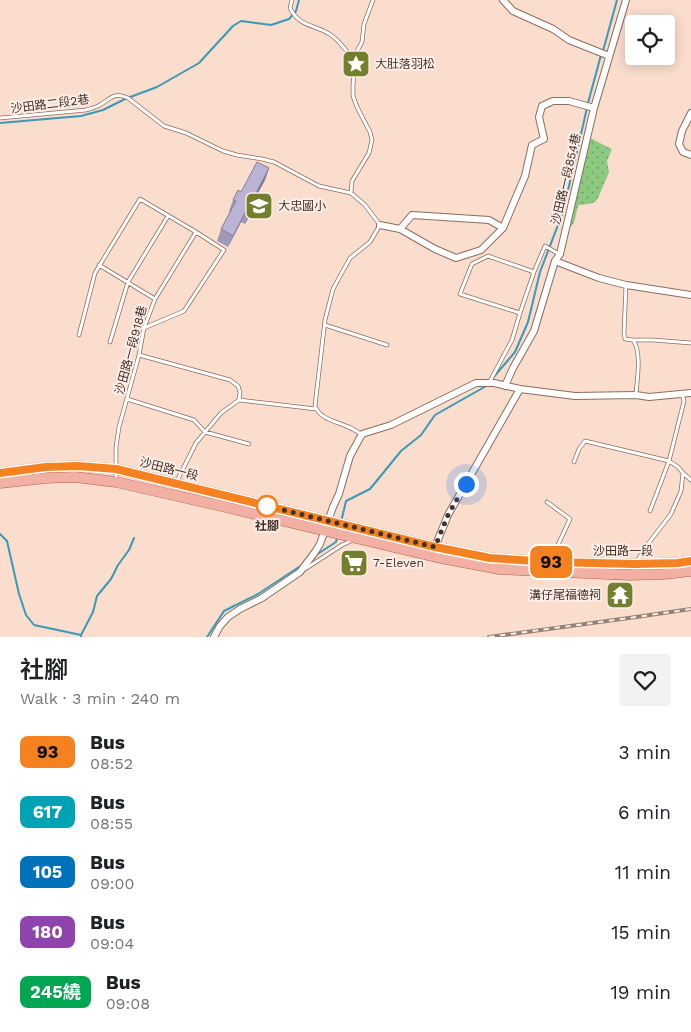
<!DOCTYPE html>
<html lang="en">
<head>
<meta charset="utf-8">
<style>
	body { margin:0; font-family:"Work Sans","Noto Sans TC",sans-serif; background:#f2f2f2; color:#202124; height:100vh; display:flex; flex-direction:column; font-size:19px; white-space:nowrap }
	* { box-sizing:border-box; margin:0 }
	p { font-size:16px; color:#757577 }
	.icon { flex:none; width:28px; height:28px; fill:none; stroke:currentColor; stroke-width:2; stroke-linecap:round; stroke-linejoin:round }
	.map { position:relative; height:637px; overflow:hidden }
	.side { display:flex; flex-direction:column; background:#fff; flex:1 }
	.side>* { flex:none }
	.badge { padding:0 10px; border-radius:8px; font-size:18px; line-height:32px }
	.buttons { position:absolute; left:625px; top:15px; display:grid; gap:10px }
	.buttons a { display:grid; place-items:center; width:50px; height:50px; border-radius:5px; background:#fff; box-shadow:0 2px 12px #0003; font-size:25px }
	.you { position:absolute; width:25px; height:25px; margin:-12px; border:4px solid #fff; border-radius:50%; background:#1a73e8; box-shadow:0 0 0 8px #1a73e833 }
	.map>.badge { position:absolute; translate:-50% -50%; box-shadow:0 0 0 2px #fff }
	.round { display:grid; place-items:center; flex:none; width:52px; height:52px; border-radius:5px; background:#f2f2f2 }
	.summary { display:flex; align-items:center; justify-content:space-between; height:85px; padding:0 20px }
	h1 { font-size:24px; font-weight:600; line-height:38px }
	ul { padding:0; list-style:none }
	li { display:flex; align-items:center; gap:15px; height:60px; padding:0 20px }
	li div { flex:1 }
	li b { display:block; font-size:19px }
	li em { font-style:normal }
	li .badge { min-width:55px; font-weight:700; text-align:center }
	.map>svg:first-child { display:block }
	.grass { fill:url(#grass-dots) }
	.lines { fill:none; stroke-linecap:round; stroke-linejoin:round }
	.stream { stroke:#3a99b7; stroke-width:2 }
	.service-casing { stroke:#8d6c5c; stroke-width:4.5 }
	.minor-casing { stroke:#8d6c5c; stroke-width:8 }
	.primary-casing { stroke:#ae6053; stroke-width:11 }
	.service { stroke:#fff; stroke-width:3 }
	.minor { stroke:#fff; stroke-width:6 }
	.primary { stroke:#f2afa4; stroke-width:10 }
	.rail-casing { stroke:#958075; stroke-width:4 }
	.rail { stroke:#fdede6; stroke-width:2; stroke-dasharray:5.5; stroke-linecap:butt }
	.wall { fill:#a19ab7 }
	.shaded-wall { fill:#837d95 }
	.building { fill:#bbb3d5; stroke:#837d95 }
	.line-casing { stroke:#fff; stroke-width:11 }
	.line { stroke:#f58220; stroke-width:8 }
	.walk { stroke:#40322b; stroke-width:5; stroke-dasharray:0 9 }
	.stop-dot { fill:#fff; stroke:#f58220; stroke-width:2.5 }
	.labels { text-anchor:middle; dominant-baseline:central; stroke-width:4; stroke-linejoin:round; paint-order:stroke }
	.poi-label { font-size:12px; fill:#40322b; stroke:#fdede6; text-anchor:start }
	.street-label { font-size:12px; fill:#40322b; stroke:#fdede6 }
	.stop-label { font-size:12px; font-weight:bold; fill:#40322b; stroke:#fdede6 }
</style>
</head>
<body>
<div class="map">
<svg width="691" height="637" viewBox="0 0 691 637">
	<defs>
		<pattern id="grass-dots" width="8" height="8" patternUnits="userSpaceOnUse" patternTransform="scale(1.25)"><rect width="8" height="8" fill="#8ccb7f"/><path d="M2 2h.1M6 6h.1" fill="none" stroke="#74a568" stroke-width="1.8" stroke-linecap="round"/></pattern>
	</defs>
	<rect width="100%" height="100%" fill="#fbddce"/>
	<path class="grass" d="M586,136L612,149L607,161L609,172L598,198L595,202L589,204L579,205C574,215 578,222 568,229Z"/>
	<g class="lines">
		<path class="stream" d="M603,51L617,0
			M588,103L601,55
			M0,123L81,116L103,110L125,99L157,87L199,63L233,26L241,21L271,25L289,19L296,11L299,0
			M492,379L515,352L528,322L540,272L563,212L587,108
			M341,522L346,501L370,489L401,451L421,435L435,415L488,385
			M0,534L7,541L19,594L26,615L34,625L81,635V637
			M316,555L336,542L337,538
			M81,635L93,612L97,596L111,579L118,565L129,550L134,538
			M207,637L224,611L258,594L302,565"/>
		<defs>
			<path id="service" d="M292,0L290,8C300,28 315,24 331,35C341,42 348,53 355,62L353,85V96L357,107L370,132L372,140L369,153L352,181L351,193
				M355,61L357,51L362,42L364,24L373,0
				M0,118L86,110C89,109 94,108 98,106C110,100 113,91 128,98L164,126L186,133L223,151L237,155L262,159L274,162L319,186L351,193L365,205L380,225L370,242L350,258L333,289L325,320L315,406C320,419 335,421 346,426C352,428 356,431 361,434
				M99,265L155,299
				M626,285L624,333L625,339L633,340C642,352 637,380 636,394
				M520,313L460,294L472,264L488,256L534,272
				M325,325L387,345
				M79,335L95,273L140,199L196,232L224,250L184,311L144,328
				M633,340H653L691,343
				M110,342L128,282L168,216
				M139,355L230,380L238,386L240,392L239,400
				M489,383L512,340L520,313L534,272L545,246L559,254
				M127,399L194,420L205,432L249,444
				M574,462L579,449L585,441L669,461L678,467L683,473L681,491L671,514L648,544L637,561
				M683,473L691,480
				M116,479V447L119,427L139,355L144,328L155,299L196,232
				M177,481L196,443L221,413L239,400L316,409
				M547,502L570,519L551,560
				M650,511L669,461L684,401L682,394
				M305,569L342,545L353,540"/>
			<path id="minor" d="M503,0L513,11L553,29L569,40L609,56
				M691,113L682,131L679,144L683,152L691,155
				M380,225L400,229L435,249L456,258L481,250L503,228L525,176L532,145L544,139L539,117L542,106L553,101H569L594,108
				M400,229L412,215L489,220L503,228
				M555,261L599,278L626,285L691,295
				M505,386L513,368L534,331L555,261L560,254L594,108L626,0
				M435,547L448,515L520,389
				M214,637L220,626L228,617L240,609L262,598L300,572L315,552L320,544L333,507L339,494L350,456L362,434L391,425L476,383H494L520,389L575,396L636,395L649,397L691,393"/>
			<path id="primary" d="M0,473L46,467L78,466L116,469L435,547L490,558L551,562L635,564L678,563L691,561
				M0,483L46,478L75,477L116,482L217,505L436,557L499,569L630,575L664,574L691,571"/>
		</defs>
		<use href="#service" class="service-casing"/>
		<use href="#minor" class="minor-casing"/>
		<use href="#primary" class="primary-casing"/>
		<use href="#service" class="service"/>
		<use href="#minor" class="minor"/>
		<use href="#primary" class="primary"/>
		<defs>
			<path id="rail" d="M489,637L636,617L691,609"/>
		</defs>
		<use href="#rail" class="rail-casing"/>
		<use href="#rail" class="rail"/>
	</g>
	<path class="wall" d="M269,168L265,180L255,198L252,211L245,224L241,222L228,247L217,241L221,229L230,212L229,211L233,200Z
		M631,585L629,591L621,598L618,608L610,607V601L612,595Z"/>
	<path class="shaded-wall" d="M269,168L265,180L250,208L254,197Z
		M256,199L252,211L245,224L249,213Z
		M246,211L241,222L228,247L233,236Z
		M631,585L629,591L620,599L622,594Z
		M612,602H621L618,608L610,607Z"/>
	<path class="building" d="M257,162L269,168L254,197L256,199L249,213L246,211L233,236L221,229L236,201L233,200L238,190L241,192Z
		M626,582L631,585L622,594L621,602H612V595Z"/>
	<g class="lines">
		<defs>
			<path id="line" d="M0,473L46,467L78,466L116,469L435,547L490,558L551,562L635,564L678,563L691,561"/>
		</defs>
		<use href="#line" class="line-casing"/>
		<use href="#line" class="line"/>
		<path class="walk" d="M267,506L435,547L448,515L466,484"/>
	</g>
	<defs>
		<symbol id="sight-square" viewBox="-11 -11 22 22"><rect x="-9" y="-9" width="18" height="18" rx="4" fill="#737f2c" stroke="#fdede6"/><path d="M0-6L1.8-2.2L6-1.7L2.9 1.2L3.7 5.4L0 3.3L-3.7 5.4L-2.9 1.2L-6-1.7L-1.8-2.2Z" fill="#fff"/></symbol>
		<symbol id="school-square" viewBox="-11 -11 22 22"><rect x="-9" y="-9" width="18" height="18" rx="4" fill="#737f2c" stroke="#fdede6"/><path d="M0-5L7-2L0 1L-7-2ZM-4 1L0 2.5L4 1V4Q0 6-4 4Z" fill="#fff"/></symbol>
		<symbol id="supermarket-square" viewBox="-11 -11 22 22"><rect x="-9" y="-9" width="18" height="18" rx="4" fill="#737f2c" stroke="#fdede6"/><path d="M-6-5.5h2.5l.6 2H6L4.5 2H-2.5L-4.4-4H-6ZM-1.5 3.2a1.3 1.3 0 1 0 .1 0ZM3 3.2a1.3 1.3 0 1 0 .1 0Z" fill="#fff"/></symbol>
		<symbol id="temple-square" viewBox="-11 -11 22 22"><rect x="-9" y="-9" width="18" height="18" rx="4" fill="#737f2c" stroke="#fdede6"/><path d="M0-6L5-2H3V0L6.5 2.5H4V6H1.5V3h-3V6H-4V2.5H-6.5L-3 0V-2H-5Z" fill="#fff"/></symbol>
	</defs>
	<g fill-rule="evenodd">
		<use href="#sight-square" x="340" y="48" width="32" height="32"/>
		<use href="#school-square" x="243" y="190" width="32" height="32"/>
		<use href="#supermarket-square" x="338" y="547" width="32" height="32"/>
		<use href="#temple-square" x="604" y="579" width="32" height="32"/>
	</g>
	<circle class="stop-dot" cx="267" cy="506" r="10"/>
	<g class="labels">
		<g class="poi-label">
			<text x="375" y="64">大肚落羽松</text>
			<text x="278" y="206">大忠國小</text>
			<text x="373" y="563">7-Eleven</text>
			<text x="601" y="595" text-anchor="end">溝仔尾福德祠</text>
		</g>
		<g class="street-label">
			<text transform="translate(50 104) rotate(-7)">沙田路二段2巷</text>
			<text transform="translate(566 179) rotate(-77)">沙田路一段854巷</text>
			<text transform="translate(131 350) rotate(-75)">沙田路一段918巷</text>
			<text transform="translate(169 469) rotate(14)">沙田路一段</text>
			<text x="623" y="551">沙田路一段</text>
		</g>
		<g class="stop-label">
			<text x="267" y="526">社腳</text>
		</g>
	</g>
</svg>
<div class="buttons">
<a><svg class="icon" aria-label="locate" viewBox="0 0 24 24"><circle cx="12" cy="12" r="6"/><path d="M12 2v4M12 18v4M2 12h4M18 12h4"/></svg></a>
</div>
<div class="you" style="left:466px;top:484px"></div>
<b class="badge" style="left:551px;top:562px;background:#f58220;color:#111">93</b>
</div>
<section class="side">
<div class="summary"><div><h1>社腳</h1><p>Walk · 3 min · 240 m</p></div><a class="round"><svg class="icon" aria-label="heart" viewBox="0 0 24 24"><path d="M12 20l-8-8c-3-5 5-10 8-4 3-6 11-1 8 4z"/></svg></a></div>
<ul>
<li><span class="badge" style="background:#f58220;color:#111">93</span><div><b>Bus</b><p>08:52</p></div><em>3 min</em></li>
<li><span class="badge" style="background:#00a3b4;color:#fff">617</span><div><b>Bus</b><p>08:55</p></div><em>6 min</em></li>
<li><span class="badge" style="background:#0072bc;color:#fff">105</span><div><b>Bus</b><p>09:00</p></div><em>11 min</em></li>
<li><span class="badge" style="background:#8e44ad;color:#fff">180</span><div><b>Bus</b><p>09:04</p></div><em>15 min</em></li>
<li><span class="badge" style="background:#00a651;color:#fff">245繞</span><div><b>Bus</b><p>09:08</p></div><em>19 min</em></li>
</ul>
</section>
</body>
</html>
